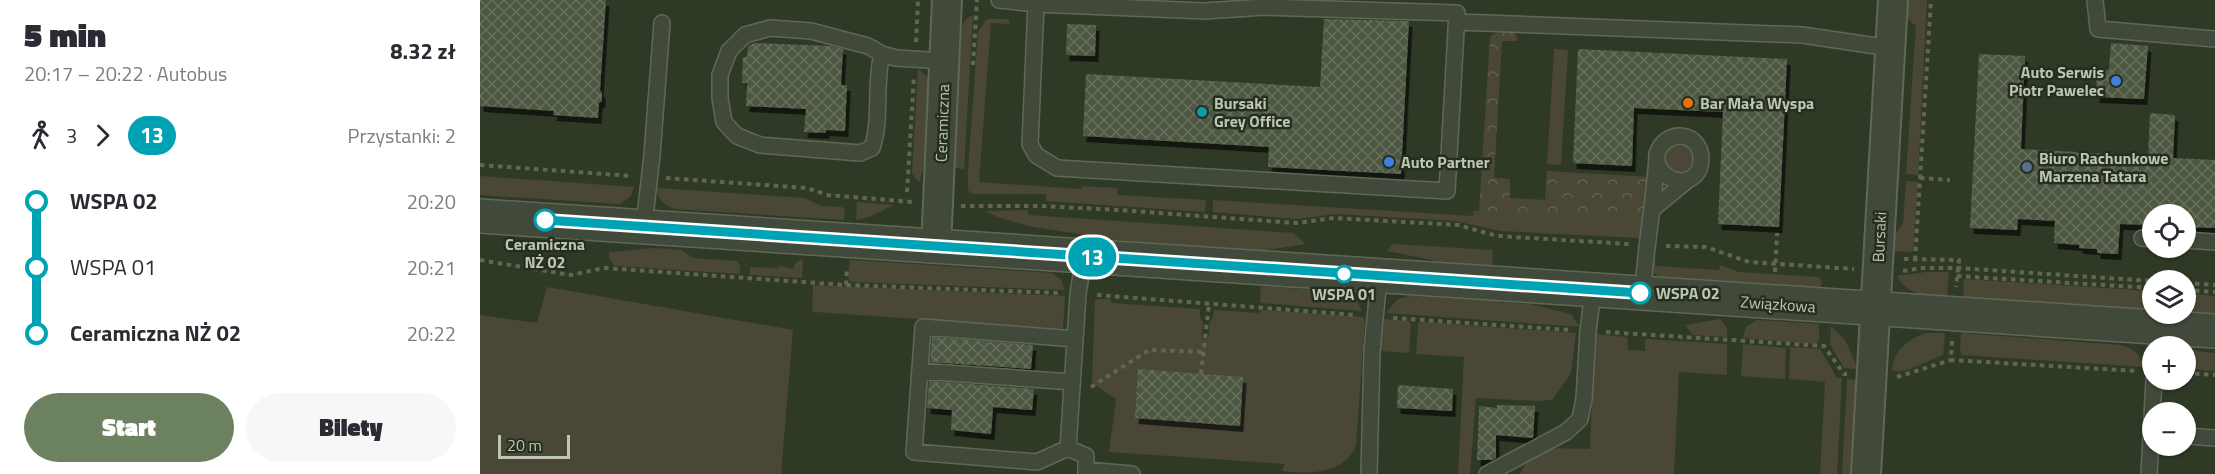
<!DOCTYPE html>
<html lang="pl">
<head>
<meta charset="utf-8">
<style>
	body { margin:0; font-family:"Titillium Web",sans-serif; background:#f7f7f7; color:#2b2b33; height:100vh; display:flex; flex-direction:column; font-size:22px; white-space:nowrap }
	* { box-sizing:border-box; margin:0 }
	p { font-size:20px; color:#7c7c81 }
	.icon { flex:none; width:33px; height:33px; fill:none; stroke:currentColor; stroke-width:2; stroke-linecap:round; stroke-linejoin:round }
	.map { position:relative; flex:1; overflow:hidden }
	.side { display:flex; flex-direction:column; background:#fff; width:480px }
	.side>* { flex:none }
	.badge { padding:0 12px; border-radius:20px; font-size:21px; line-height:39px }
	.controls { position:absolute; left:1662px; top:204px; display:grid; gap:12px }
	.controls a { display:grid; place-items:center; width:54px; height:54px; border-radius:50%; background:#fff; box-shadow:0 2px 4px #0004; font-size:30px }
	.scale { position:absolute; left:18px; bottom:15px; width:72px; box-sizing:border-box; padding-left:6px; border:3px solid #bcc6b5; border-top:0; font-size:16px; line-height:21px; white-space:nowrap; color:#bcc6b5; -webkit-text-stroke:4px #262f1f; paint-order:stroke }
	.map>.badge { position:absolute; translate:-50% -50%; box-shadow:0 0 0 3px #fff }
	.legs { display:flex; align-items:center; gap:9px; height:66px; padding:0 24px; font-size:20px }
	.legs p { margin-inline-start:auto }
	.head { display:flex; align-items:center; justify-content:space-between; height:102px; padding:0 24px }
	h1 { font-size:33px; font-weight:800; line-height:45px }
	.action { display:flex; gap:12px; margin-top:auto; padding:12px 24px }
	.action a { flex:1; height:69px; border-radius:36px; background:#6b815f; color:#fff; font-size:24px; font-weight:800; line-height:69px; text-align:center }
	.action a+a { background:#f7f7f7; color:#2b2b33 }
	ul { padding:0 24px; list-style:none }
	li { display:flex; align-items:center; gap:21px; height:66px; font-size:22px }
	li i { display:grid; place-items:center; width:9px; height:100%; margin:0 8px; background:currentColor }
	li i::after { content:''; width:15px; height:15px; margin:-8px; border:4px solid; border-radius:50%; background:#fff }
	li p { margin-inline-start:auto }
	li:first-child i { background:linear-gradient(#0000 50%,currentColor 0) }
	li:last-child i { background:linear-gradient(currentColor 50%,#0000 0) }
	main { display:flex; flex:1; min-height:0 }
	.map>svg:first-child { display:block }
	.grass { fill:#4b4736 }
	.forest { fill:url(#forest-crowns) }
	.building { fill:url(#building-cross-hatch); filter:url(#shadow) }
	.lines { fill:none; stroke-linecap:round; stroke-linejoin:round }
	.service-casing { stroke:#5f6858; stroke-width:18 }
	.minor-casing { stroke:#5f6858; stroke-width:32 }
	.tertiary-casing { stroke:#5f6858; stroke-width:36 }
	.path { stroke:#636554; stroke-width:4; stroke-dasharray:4.5 4.5; stroke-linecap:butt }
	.service { stroke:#414a3a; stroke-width:15 }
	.minor { stroke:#414a3a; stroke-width:28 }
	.tertiary { stroke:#414a3a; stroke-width:33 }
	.line-1-casing { stroke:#fff; stroke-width:14 }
	.line-1 { stroke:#00a3b4; stroke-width:9 }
	.shop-dot { fill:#3f7fe0; stroke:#262f1f; stroke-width:2 }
	.food-dot { fill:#e8710a; stroke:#262f1f; stroke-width:2 }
	.culture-dot { fill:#0f9aa8; stroke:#262f1f; stroke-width:2 }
	.service-dot { fill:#5c6f8a; stroke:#262f1f; stroke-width:2 }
	.stop-1-dot { fill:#fff; stroke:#00a3b4; stroke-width:3 }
	.labels { text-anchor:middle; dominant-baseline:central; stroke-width:5; stroke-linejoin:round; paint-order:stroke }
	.poi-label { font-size:16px; font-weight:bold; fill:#bcc6b5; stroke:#262f1f; text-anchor:start }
	.street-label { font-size:16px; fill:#bcc6b5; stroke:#262f1f }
	.stop-label { font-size:16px; font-weight:bold; fill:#bcc6b5; stroke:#262f1f }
</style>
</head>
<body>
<main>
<section class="side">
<div class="head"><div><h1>5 min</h1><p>20:17 – 20:22 · Autobus</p></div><b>8.32 zł</b></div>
<div class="legs"><svg class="icon" aria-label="walk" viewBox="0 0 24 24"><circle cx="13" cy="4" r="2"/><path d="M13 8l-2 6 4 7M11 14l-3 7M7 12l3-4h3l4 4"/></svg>3<svg class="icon" aria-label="forward" viewBox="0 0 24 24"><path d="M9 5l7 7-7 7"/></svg><b class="badge" style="background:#00a3b4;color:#fff">13</b><p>Przystanki: 2</p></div>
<ul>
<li><i style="color:#00a3b4"></i><b>WSPA 02</b><p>20:20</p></li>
<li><i style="color:#00a3b4"></i><span>WSPA 01</span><p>20:21</p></li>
<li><i style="color:#00a3b4"></i><b>Ceramiczna NŻ 02</b><p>20:22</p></li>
</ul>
<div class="action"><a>Start</a><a>Bilety</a></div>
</section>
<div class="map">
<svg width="1735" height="474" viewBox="0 0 1735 474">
	<defs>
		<pattern id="forest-crowns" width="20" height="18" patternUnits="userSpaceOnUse" patternTransform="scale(1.5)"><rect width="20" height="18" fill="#4b4736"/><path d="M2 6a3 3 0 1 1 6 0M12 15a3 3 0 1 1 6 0" fill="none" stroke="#636051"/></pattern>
		<pattern id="building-cross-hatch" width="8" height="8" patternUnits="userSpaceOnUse" patternTransform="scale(1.5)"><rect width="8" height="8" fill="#4e5943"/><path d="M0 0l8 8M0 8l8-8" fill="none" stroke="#666f5c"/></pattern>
		<filter id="shadow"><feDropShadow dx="3.5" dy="6" stdDeviation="0" flood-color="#0009"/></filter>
	</defs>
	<rect width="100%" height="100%" fill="#2f3a26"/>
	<path class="grass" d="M1425,0H1447L1438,175L1426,174L1436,26L1426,17Z
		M493,15L484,169L475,168L481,29L486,19Z
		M507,19H529V24L511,23L499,182L601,189L602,186L638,188L637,195L726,200L725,212L566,201V194H492L488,190V170L498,32Z
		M1074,49L1088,50L1081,165L1067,164Z
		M438,69L448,77L450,82L446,158L439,183L432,173Z
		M1185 159a14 14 0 1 1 28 0a14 14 0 1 1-28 0Z
		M0,176L154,187L151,196L140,204L0,195Z
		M1426,181L1438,182L1433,252L1413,251L1411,241L1423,223Z
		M176,188L324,198L342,206L362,207L365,210L364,220L195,209C184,205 178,200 176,188Z
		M733,200L993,216L994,211L1162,221L1159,238L1021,231L975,221L857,214L817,219L733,212Z
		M377,202L414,205L389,217L376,220Z
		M548,210V215L813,233L826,244L773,252L637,240L554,227L520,218L505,211Z
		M913,244L1013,250L1012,268L977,265L907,251Z
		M175,248L202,250L212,258L258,261V265H260V274L135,266L129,259V252Z
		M321,259L323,261L322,278L270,275V267L298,268L299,266L314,269V265Z
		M370,260L572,273L581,280L585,290L371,282L368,278Z
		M1170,261H1175V266L1239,270L1240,265L1259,272L1338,277L1342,280L1341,287L1338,289L1183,279L1174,273Z
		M1446,272H1469L1467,297C1446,296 1428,296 1417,276Z
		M1484,279L1672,291V311L1483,298Z
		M333,285L585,296L583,329L336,312L332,311Z
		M781,286L862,292L876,299L882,311L780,303Z
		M67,287L313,330L301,474H0V315L57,323Z
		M1706,293L1735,296V313H1706Z
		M928,296L1019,301L1022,304L1023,302L1050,304L1091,314L1100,327L906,313L917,300Z
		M615,299H630L632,303L720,309V317L723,323L722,339H728L730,321L733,318L734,310L778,313L782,310L883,317L885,320L876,445C865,474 832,474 802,471L805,464L629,452L636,399L612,383Z
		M904,319L929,321L931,325L929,353L901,351Z
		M1240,319L1247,328V337L1213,335L1205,325Z
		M1277,320L1339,324V340L1335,344L1263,338L1266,327Z
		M943,322L1096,333L1091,373L1072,400L1057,401L996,398L990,474H978L984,357L936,354L938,323Z
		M1351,326L1365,340L1378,369L1364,368L1350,344Z
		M1447,333H1465L1463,355L1425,371H1412C1413,351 1429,338 1447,333Z
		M1481,333L1640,345C1654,348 1659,354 1664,367L1483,355L1480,352Z
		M1115,334L1147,337L1148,350L1165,351V339L1247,344V375L1199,372L1194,474H1040L1047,460L1070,448L1110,449Z
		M1263,344L1306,348L1305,379L1261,376Z
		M1310,347L1340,349L1357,378H1362L1357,474H1340L1345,382L1309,379Z
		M1715,349V351L1735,353V371L1706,369V350Z
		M1367,379L1376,380L1371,474H1362Z"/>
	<path class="forest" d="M1021,30L1035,33L1038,41H1022L1014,178L1030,179V198L1065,200L1067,171L1170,177L1162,221L999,212L1010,37Z"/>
	<path class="building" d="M0,0H126L120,90L122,93V101L119,103L118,118L73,115L74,111L0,106Z
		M844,19L929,21L921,174L788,167L789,147L603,136L606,74L840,87Z
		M587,24L616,25L615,56L586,55Z
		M274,43L350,46L363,49L361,85H367L365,131L346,130V133L324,132L326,109L266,106L267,83H262L263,57H267L268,46Z
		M1631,43L1668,46L1664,99L1616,97L1617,69L1629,70Z
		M1098,49L1307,59L1299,227L1238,224L1243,112L1154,108L1152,166L1093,163Z
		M1499,54L1545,56L1541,149L1668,156L1670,113L1695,115L1693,158L1735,160V228L1706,227V214H1672V225L1640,224L1638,254L1617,253V249L1599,248V245L1574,243L1575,221L1538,219L1537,230L1490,228Z
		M452,337L553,345L551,369L450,362Z
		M658,369L763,377L760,426L655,418Z
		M449,381L554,389L552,410L513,407L511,434L471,430L472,410L447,408Z
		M918,385L973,389L972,411L917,408Z
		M1017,405L1055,406L1053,438L1016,435V458L1012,460H997L999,406L1017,408Z"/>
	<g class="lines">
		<defs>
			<path id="service" d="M519,0L556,4L725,11L784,7L977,13L967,191L577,168L556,155L550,144L556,4
				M1615,0L1618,29L1735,39
				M977,22L1322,35L1410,48
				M402,54C394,85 402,118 392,148L380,153L280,145L257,136L244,122L240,98V75L249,51L265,35L290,28L331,31L388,46L402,54L416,58L464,61
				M1174,208L1209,179
				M164,226L172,155L182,23
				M1662,238L1672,239
				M1706,240L1735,242
				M604,256L598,294L588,448L606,456V474
				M1163,293C1165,246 1175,201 1177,154C1185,128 1221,131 1221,159C1221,187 1185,188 1177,162
				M440,371L592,382
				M1706,436L1735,438
				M588,448L557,462L434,452L443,327L595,339
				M606,470L652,474
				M889,474L892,351L899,277
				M1007,474L1086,432L1100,419L1104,399L1108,331L1113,291
				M1669,474L1674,380"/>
			<path id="minor" d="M456,247L467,0
				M1386,474L1413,0"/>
			<path id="tertiary" d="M0,216L1735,331"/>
		</defs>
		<use href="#service" class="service-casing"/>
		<use href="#minor" class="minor-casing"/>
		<use href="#tertiary" class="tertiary-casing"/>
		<path class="path" d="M436,42L438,0
			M493,65L497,0
			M0,165L152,176
			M186,178L327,188L348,195L432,202
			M1440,178L1470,180
			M427,192L434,76
			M481,206H561L639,210L816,223L854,218L978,225L1017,236L1149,244
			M1186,246L1226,247L1269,262L1374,269
			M1424,259L1479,260L1476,287
			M0,260L91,275L124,268L366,285L580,293
			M1435,260L1451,0
			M1423,271L1442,268H1478L1672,281
			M1295,272L1297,233
			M1477,276L1672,288
			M1706,283L1735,285
			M366,285L367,267
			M1706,290L1735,292
			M617,295L876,315
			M913,318L1091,330
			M1126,332L1344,346L1364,374H1367
			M1472,341L1471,360L1657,371
			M1706,373L1735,375
			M721,374L729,304
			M1417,377L1471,360
			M611,387L669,350L723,352"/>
		<use href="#service" class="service"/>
		<use href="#minor" class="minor"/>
		<use href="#tertiary" class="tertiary"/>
	</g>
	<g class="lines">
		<defs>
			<path id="line-1" d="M65,220L1160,293"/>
		</defs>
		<use href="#line-1" class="line-1-casing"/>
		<use href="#line-1" class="line-1"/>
	</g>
	<g class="shop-dot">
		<circle cx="1636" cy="81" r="6"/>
		<circle cx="909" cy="162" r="6"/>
	</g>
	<circle class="food-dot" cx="1208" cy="103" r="6"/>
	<circle class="culture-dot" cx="722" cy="112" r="6"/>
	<circle class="service-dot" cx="1547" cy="167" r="6"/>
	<g class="stop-1-dot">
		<circle cx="65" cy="220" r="10"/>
		<circle cx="864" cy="274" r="8"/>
		<circle cx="1160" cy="293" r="10"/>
	</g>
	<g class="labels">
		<g class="poi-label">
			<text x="1624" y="72" text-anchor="end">Auto Serwis<tspan x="1624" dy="18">Piotr Pawelec</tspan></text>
			<text x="734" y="103">Bursaki<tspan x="734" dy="18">Grey Office</tspan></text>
			<text x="1220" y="103">Bar Mała Wyspa</text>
			<text x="1559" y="158">Biuro Rachunkowe<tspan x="1559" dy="18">Marzena Tatara</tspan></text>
			<text x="921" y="162">Auto Partner</text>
		</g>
		<g class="street-label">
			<text transform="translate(462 123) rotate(-88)">Ceramiczna</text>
			<text transform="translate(1399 237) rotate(-87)">Bursaki</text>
			<text transform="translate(1298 304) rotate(4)">Związkowa</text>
		</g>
		<g class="stop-label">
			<text x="65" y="244">Ceramiczna<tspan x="65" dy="18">NŻ 02</tspan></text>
			<text x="1176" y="293" text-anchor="start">WSPA 02</text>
			<text x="864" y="294">WSPA 01</text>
		</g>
	</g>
</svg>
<div class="controls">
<a><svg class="icon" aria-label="locate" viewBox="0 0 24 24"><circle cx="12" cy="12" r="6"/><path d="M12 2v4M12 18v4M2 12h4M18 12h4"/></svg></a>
<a><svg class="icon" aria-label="layers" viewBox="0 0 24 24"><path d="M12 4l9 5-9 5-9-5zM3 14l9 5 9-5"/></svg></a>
<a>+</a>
<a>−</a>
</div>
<div class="scale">20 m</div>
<b class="badge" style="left:612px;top:257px;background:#00a3b4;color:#fff">13</b>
</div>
</main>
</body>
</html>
